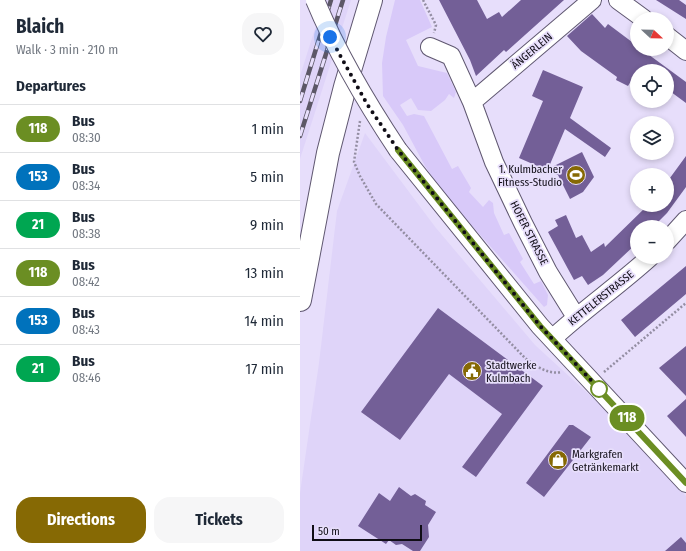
<!DOCTYPE html>
<html lang="en">
<head>
<meta charset="utf-8">
<style>
	body { margin:0; font-family:"Fira Sans Condensed",sans-serif; background:#f6f6f7; color:#1f2937; height:100vh; display:flex; flex-direction:column; font-size:15px; white-space:nowrap }
	* { box-sizing:border-box; margin:0 }
	p { font-size:13px; color:#747a83 }
	.icon { flex:none; width:22px; height:22px; fill:none; stroke:currentColor; stroke-width:2; stroke-linecap:round; stroke-linejoin:round }
	.map { position:relative; flex:1; overflow:hidden }
	.side { display:flex; flex-direction:column; background:#fff; width:300px }
	.side>* { flex:none }
	.badge { padding:0 8px; border-radius:13px; font-size:14px; line-height:26px }
	.needle { width:26px; rotate:112deg }
	.tools { position:absolute; left:330px; top:12px; display:grid; gap:8px }
	.tools a { display:grid; place-items:center; width:44px; height:44px; border-radius:50%; background:#fff; box-shadow:0 2px 6px #0003; font-size:20px }
	.scale { position:absolute; left:12px; bottom:10px; width:110px; box-sizing:border-box; padding-left:4px; border:2px solid #100d16; border-top:0; font-size:11px; line-height:14px; white-space:nowrap; color:#100d16; -webkit-text-stroke:3px #e7defb; paint-order:stroke }
	.you { position:absolute; width:20px; height:20px; margin:-10px; border:3px solid #fff; border-radius:50%; background:#1a73e8; box-shadow:0 0 0 6px #1a73e833 }
	.map>.badge { position:absolute; translate:-50% -50%; box-shadow:0 0 0 2px #fff }
	h2 { padding:0 16px; font-size:15px; line-height:36px }
	.round { display:grid; place-items:center; flex:none; width:42px; height:42px; border-radius:16px; background:#f6f6f7 }
	.head { display:flex; align-items:center; justify-content:space-between; height:68px; padding:0 16px }
	h1 { font-size:19px; font-weight:700; line-height:30px }
	.cta { display:flex; gap:8px; margin-top:auto; padding:8px 16px }
	.cta a { flex:1; height:46px; border-radius:16px; background:#866904; color:#fff; font-size:16px; font-weight:700; line-height:46px; text-align:center }
	.cta a+a { background:#f6f6f7; color:#1f2937 }
	ul { padding:0; list-style:none }
	li { display:flex; align-items:center; gap:12px; height:48px; padding:0 16px; border-top:1px solid #e0e1e3 }
	li div { flex:1 }
	li b { display:block; font-size:15px }
	li em { font-style:normal }
	li .badge { min-width:44px; font-weight:700; text-align:center }
	main { display:flex; flex:1; min-height:0 }
	.map>svg:first-child { display:block }
	.built { fill:#dfd4f9 }
	.green { fill:#d8c9f9 }
	.building { fill:#735f97 }
	.lines { fill:none; stroke-linecap:round; stroke-linejoin:round }
	.minor-casing { stroke:#5f5770; stroke-width:20 }
	.highway-casing { stroke:#5f5770; stroke-width:24 }
	.path { stroke:#948ea3; stroke-width:2.5; stroke-dasharray:2 2; stroke-linecap:butt }
	.minor { stroke:#fff; stroke-width:18 }
	.highway { stroke:#fff; stroke-width:22 }
	.rail-casing { stroke:#5c5767; stroke-width:4.5 }
	.rail { stroke:#e7defb; stroke-width:3; stroke-dasharray:9; stroke-linecap:butt }
	.minor-bridge-casing { stroke:#5f5770; stroke-width:20; stroke-linecap:butt }
	.minor-bridge { stroke:#fff; stroke-width:18 }
	.line-casing { stroke:#fff; stroke-width:9 }
	.line { stroke:#6b8e23; stroke-width:6 }
	.walk { stroke:#100d16; stroke-width:4; stroke-dasharray:0 7.2 }
	.stop-dot { fill:#fff; stroke:#6b8e23; stroke-width:2 }
	.labels { text-anchor:middle; dominant-baseline:central; stroke-width:3.5; stroke-linejoin:round; paint-order:stroke }
	.street-label { font-size:11px; fill:#100d16; stroke:#e7defb }
	.poi-label { font-size:11px; fill:#100d16; stroke:#e7defb; text-anchor:start }
</style>
</head>
<body>
<main>
<section class="side">
<div class="head"><div><h1>Blaich</h1><p>Walk · 3 min · 210 m</p></div><a class="round"><svg class="icon" aria-label="heart" viewBox="0 0 24 24"><path d="M12 20l-8-8c-3-5 5-10 8-4 3-6 11-1 8 4z"/></svg></a></div>
<h2>Departures</h2>
<ul>
<li><span class="badge" style="background:#6b8e23;color:#fff">118</span><div><b>Bus</b><p>08:30</p></div><em>1 min</em></li>
<li><span class="badge" style="background:#0072bc;color:#fff">153</span><div><b>Bus</b><p>08:34</p></div><em>5 min</em></li>
<li><span class="badge" style="background:#00a651;color:#fff">21</span><div><b>Bus</b><p>08:38</p></div><em>9 min</em></li>
<li><span class="badge" style="background:#6b8e23;color:#fff">118</span><div><b>Bus</b><p>08:42</p></div><em>13 min</em></li>
<li><span class="badge" style="background:#0072bc;color:#fff">153</span><div><b>Bus</b><p>08:43</p></div><em>14 min</em></li>
<li><span class="badge" style="background:#00a651;color:#fff">21</span><div><b>Bus</b><p>08:46</p></div><em>17 min</em></li>
</ul>
<div class="cta"><a>Directions</a><a>Tickets</a></div>
</section>
<div class="map">
<svg width="386" height="551" viewBox="0 0 386 551">
	<rect width="100%" height="100%" fill="#e7defb"/>
	<path class="built" d="M24,0H51L0,159V76Z
		M65,133L136,228L235,345L307,411L386,496V551H0V493L19,363L37,211Z"/>
	<path class="green" d="M95,0H120L132,27L106,40L118,66L147,73L156,92L154,98L149,94L145,100L131,111L118,110L111,98L100,105L107,116L114,114L124,116L152,169L158,166L171,188L169,192L183,207L189,200L193,203L194,213L204,235L209,233L223,259L220,262L234,284L241,281L248,295L247,305L244,307L143,193L125,166L103,125L83,96L82,63L86,37Z"/>
	<path class="building" d="M139,0H177L187,19L199,12L202,17L221,0H264L206,52L204,50L176,76L170,60Z
		M356,0H379L386,5V19Z
		M292,14L305,28L308,24L328,39L337,46V49H341L386,82V103L367,89V71H337L328,86L316,80L317,77L281,51L267,36Z
		M243,70L283,87L270,118L311,148L305,157L265,129L248,169L282,152L294,177L283,192L270,199L258,175L219,158L243,101L232,96Z
		M386,156V187L367,213L353,227H337V243L303,275L288,285L282,276L274,280L248,232L258,226L255,220L266,215L276,238L282,235L291,252L304,243L305,247L348,205H367V182Z
		M386,266V294L335,337L321,320Z
		M138,308L243,386L176,477L162,467L202,414L149,374L100,440L61,412Z
		M386,346V396L359,368Z
		M386,399V437L367,416Z
		M269,425H273L291,437L244,497L226,483Z
		M99,487L111,496L115,494L126,501L125,505L136,512L128,525L129,537L120,551H113L102,544L96,545L89,540L86,544L58,526L79,493L90,501Z
		M381,537L386,543V551H365Z"/>
	<g class="lines">
		<defs>
			<path id="minor" d="M318,0L344,19
				M367,36L386,51
				M130,47L151,56L172,102L194,162L223,223L248,272L276,317
				M172,102L292,0
				M98,150L240,326L386,483
				M367,241L386,220
				M252,339C283,310 318,286 350,257"/>
			<path id="highway" d="M0,300L28,153L45,87L71,0"/>
		</defs>
		<use href="#minor" class="minor-casing"/>
		<use href="#highway" class="highway-casing"/>
		<path class="path" d="M123,0L136,25L134,33
			M60,121L54,162L60,176L76,204L225,358C234,365 248,375 261,372
			M304,372L386,303"/>
		<use href="#minor" class="minor"/>
		<use href="#highway" class="highway"/>
		<defs>
			<path id="rail" d="M0,101L31,0
				M0,136L43,0"/>
		</defs>
		<use href="#rail" class="rail-casing"/>
		<use href="#rail" class="rail"/>
		<defs>
			<path id="minor-bridge" d="M15,0C37,53 66,102 98,150"/>
		</defs>
		<use href="#minor-bridge" class="minor-bridge-casing"/>
		<use href="#minor-bridge" class="minor-bridge"/>
	</g>
	<g class="lines">
		<defs>
			<path id="line" d="M98,150L240,326L386,483"/>
		</defs>
		<use href="#line" class="line-casing"/>
		<use href="#line" class="line"/>
		<path class="walk" d="M30,37L67,104L98,150L240,326L302,392L299,389"/>
	</g>
	<defs>
		<symbol id="stadium-disc" viewBox="-11 -11 22 22"><circle r="9.5" fill="#866904" stroke="#e7defb"/><path d="M0-5a6.5 5 0 1 0 0 10a6.5 5 0 1 0 0-10ZM-3.5-1.8h7v3.6h-7Z" fill="#fff"/></symbol>
		<symbol id="civic-disc" viewBox="-11 -11 22 22"><circle r="9.5" fill="#866904" stroke="#e7defb"/><path d="M-.6-6.5H3V-4.5H.6V-3L4-1V1h2V6H-6V1h2V-1L-.6-3ZM-1.2 2.5V6h2.4V2.5Z" fill="#fff"/></symbol>
		<symbol id="shop-disc" viewBox="-11 -11 22 22"><circle r="9.5" fill="#866904" stroke="#e7defb"/><path d="M-5-2.5h2.3a2.7 3.5 0 0 1 5.4 0H5L5.5 6h-11ZM-1.5-2.5h3a1.5 2.3 0 0 0-3 0Z" fill="#fff"/></symbol>
	</defs>
	<g fill-rule="evenodd">
		<use href="#stadium-disc" x="265" y="164" width="22" height="22"/>
		<use href="#civic-disc" x="161" y="360" width="22" height="22"/>
		<use href="#shop-disc" x="247" y="449" width="22" height="22"/>
	</g>
	<circle class="stop-dot" cx="299" cy="389" r="8"/>
	<g class="labels">
		<g class="street-label">
			<text transform="translate(232 51) rotate(-40)">ÄNGERLEIN</text>
			<text transform="translate(229 233) rotate(63)">HOFER STRASSE</text>
			<text transform="translate(301 298) rotate(-39)">KETTELERSTRASSE</text>
		</g>
		<g class="poi-label">
			<text x="262" y="169" text-anchor="end">1. Kulmbacher<tspan x="262" dy="13">Fitness-Studio</tspan></text>
			<text x="186" y="365">Stadtwerke<tspan x="186" dy="13">Kulmbach</tspan></text>
			<text x="272" y="454">Markgrafen<tspan x="272" dy="13">Getränkemarkt</tspan></text>
		</g>
	</g>
</svg>
<div class="tools">
<a><svg class="needle" viewBox="-14 -14 28 28"><path d="M0-13l5 13h-10z" fill="#e53935"/><path d="M0 13l5-13h-10z" fill="#747a83"/></svg></a>
<a><svg class="icon" aria-label="locate" viewBox="0 0 24 24"><circle cx="12" cy="12" r="6"/><path d="M12 2v4M12 18v4M2 12h4M18 12h4"/></svg></a>
<a><svg class="icon" aria-label="layers" viewBox="0 0 24 24"><path d="M12 4l9 5-9 5-9-5zM3 14l9 5 9-5"/></svg></a>
<a>+</a>
<a>−</a>
</div>
<div class="scale">50 m</div>
<div class="you" style="left:30px;top:37px"></div>
<b class="badge" style="left:327px;top:418px;background:#6b8e23;color:#fff">118</b>
</div>
</main>
</body>
</html>
